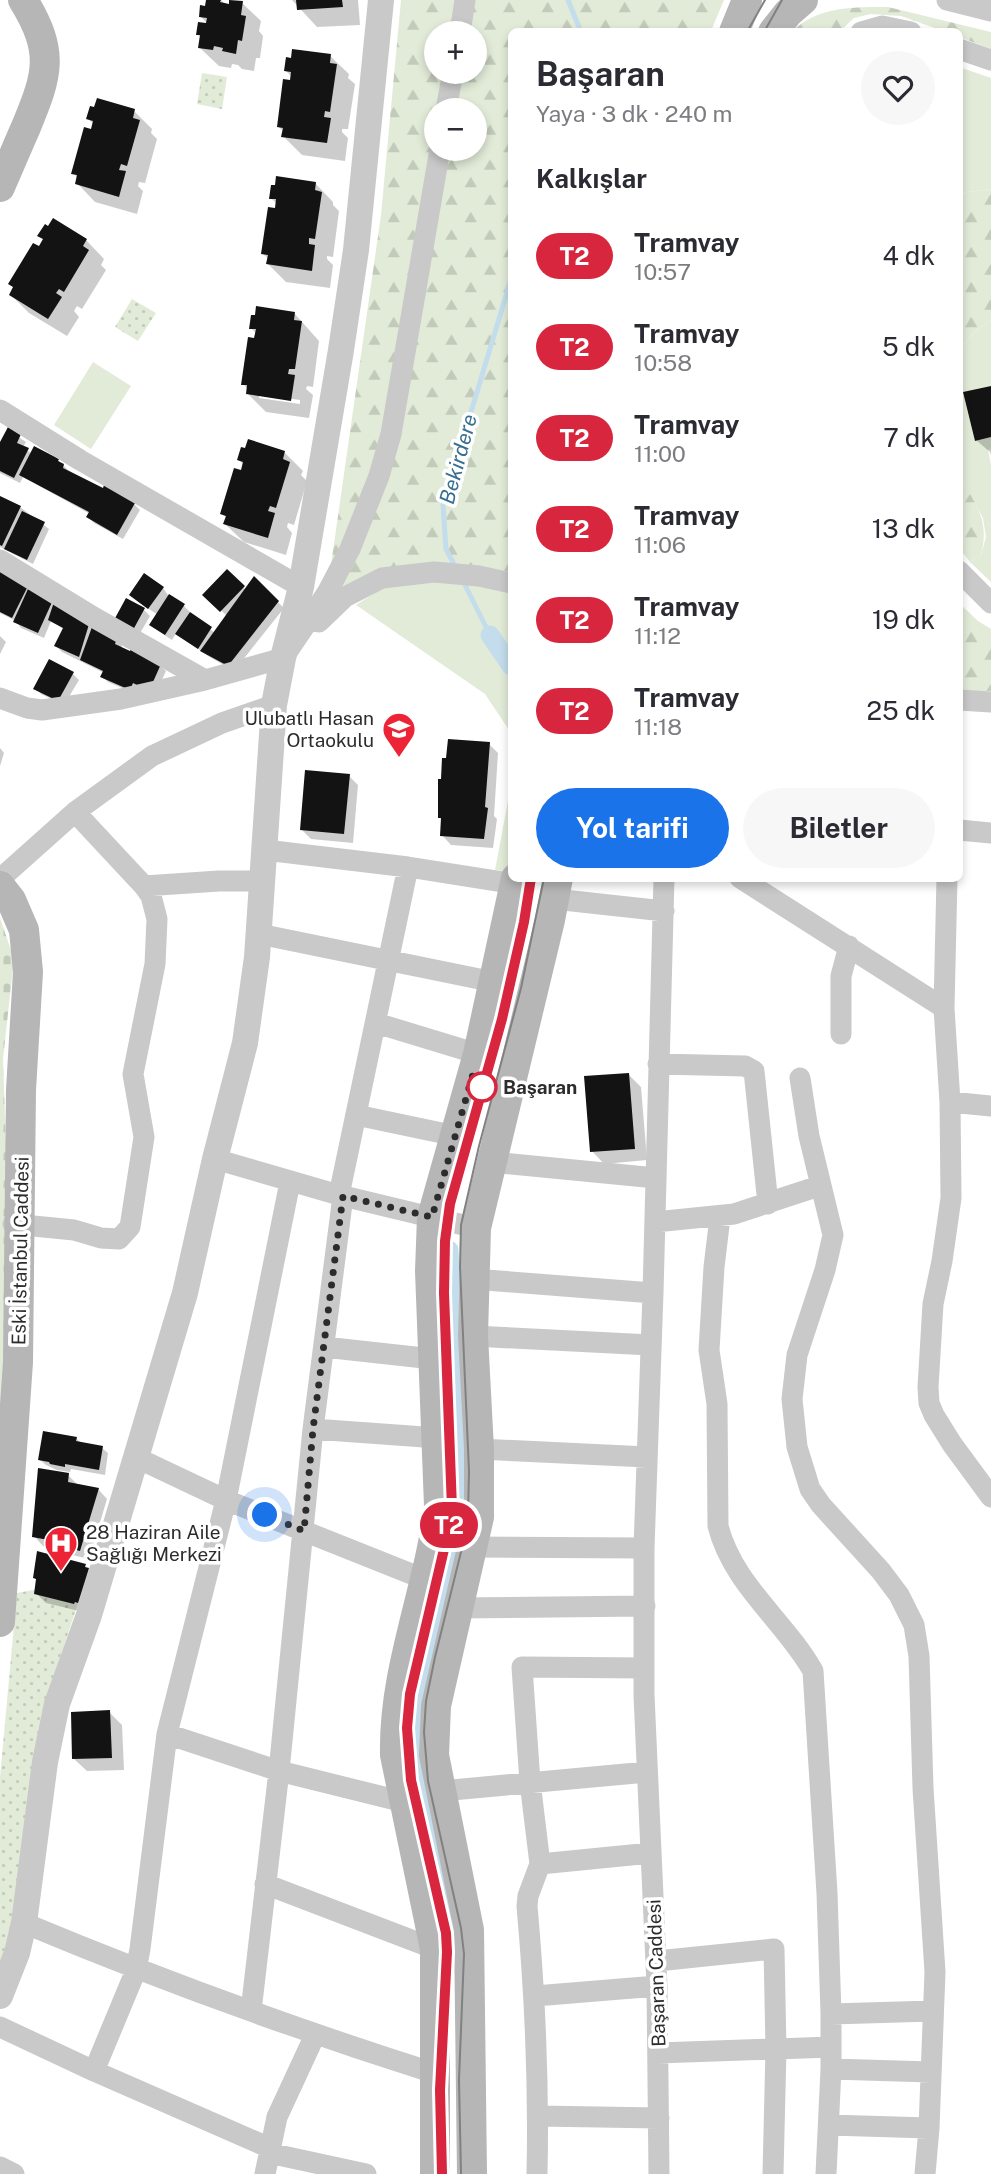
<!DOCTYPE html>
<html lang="tr">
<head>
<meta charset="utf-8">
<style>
	body { margin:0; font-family:"Public Sans",sans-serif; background:#f7f7f7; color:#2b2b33; height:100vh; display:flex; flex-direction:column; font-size:26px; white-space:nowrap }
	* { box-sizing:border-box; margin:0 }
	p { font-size:23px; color:#7c7c81 }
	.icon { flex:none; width:38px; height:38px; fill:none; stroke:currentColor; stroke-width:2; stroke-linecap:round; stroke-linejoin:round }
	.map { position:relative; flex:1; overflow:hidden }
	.panel { position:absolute; left:508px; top:28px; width:455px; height:854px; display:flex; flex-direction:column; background:#fff; border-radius:10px; box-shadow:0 4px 10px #0003 }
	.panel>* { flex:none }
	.badge { padding:0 14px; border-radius:23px; font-size:24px; line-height:46px }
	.buttons { position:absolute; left:424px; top:21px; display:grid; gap:14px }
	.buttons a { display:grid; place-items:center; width:63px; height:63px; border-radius:50%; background:#fff; box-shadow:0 4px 10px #0003; font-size:35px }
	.you { position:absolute; width:35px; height:35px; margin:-18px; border:5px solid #fff; border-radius:50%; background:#1a73e8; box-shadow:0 0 0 10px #1a73e833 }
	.map>.badge { position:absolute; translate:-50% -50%; box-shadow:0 0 0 4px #fff }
	h2 { padding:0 28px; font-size:26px; line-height:63px }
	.round { display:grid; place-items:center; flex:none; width:74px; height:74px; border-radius:37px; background:#f7f7f7 }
	.summary { display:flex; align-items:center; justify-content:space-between; height:119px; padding:0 28px }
	h1 { font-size:33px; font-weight:700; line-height:52px }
	.action { display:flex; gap:14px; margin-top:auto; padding:14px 28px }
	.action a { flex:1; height:80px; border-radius:42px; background:#1a73e8; color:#fff; font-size:28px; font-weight:700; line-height:80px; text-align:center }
	.action a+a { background:#f7f7f7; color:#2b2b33 }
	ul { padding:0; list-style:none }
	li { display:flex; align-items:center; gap:21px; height:91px; padding:0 28px }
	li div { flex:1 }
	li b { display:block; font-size:26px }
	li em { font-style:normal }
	li .badge { min-width:77px; font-weight:700; text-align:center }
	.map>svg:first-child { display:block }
	.grass { fill:#e2ebd8 }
	.forest { fill:url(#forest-firs); fill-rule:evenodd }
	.cemetery { fill:url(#cemetery-stones) }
	.park { fill:url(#park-dots) }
	.shadow { fill:#0003; fill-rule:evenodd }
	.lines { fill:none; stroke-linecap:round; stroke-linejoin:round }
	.stream { stroke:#c3ddec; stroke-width:5 }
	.canal { stroke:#c3ddec; stroke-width:19 }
	.building { fill:#131313 }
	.minor { stroke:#c9c9c9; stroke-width:21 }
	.tertiary { stroke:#c9c9c9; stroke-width:26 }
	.secondary { stroke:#b6b6b6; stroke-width:30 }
	.tram { stroke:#818181; stroke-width:2 }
	.line-casing { stroke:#fff; stroke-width:16 }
	.line { stroke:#d7263d; stroke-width:10 }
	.walk { stroke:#2c2c2c; stroke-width:7; stroke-dasharray:0 12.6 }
	.stop-dot { fill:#fff; stroke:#d7263d; stroke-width:3.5 }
	.labels { text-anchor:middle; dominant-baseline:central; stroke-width:7; stroke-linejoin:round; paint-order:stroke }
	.poi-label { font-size:19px; fill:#2c2c2c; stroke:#fff; text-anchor:end }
	.stop-label { font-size:19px; font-weight:bold; fill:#2c2c2c; stroke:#fff; text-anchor:start }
	.street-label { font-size:19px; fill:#2c2c2c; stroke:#fff }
	.water-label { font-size:21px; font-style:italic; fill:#376f91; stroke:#fff }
</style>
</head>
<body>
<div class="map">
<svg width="991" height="2174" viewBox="0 0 991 2174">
	<defs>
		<pattern id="forest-firs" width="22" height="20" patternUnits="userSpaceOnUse" patternTransform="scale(1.75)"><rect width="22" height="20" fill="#e2ebd8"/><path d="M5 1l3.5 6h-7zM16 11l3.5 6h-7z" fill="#c2caba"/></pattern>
		<pattern id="cemetery-stones" width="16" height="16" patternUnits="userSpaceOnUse" patternTransform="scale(1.75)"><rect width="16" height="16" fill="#e2ebd8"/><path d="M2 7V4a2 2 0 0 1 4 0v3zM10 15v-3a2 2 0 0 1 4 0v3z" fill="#c2caba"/></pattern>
		<pattern id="park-dots" width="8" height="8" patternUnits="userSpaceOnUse" patternTransform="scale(1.75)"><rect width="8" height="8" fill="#e2ebd8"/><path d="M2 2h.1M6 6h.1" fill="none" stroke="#c2caba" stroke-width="1.8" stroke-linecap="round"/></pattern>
	</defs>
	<rect width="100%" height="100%" fill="#fff"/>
	<path class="grass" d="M959,67L991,78V189L959,193Z
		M991,320V386L963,393L975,441L991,437V449L988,450L991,464V582L970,562L981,555L986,537L983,518L959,475V350L975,332Z
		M93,362L131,386L91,449L54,425Z
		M432,577L511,587V733L485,694L356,605L389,584Z
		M511,785V872L495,870Z"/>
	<path class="forest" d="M401,0H724L711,31L511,32V572L483,567L327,593L381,215ZM436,33H474V72H436ZM436,110H474V149H436Z
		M888,7L991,32V49L959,37V32L943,31L901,16L871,14L854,18L840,31L792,32C816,6 856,7 888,7Z
		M991,189V320L975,332L959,350V193Z
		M959,475C976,506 990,519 981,555L970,562L959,548Z
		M959,603L978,621L991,629V691L959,692Z"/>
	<path class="cemetery" d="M0,918L14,959L3,1059L7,1174L8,1298L0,1423Z"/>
	<path class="park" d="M202,73L227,77L222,109L197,104Z
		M132,299L156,313L138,341L115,327Z
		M33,1590H35V1594L74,1604L75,1602L78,1603L45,1704L16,1914L0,1967V1777L17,1593Z"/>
	<path class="shadow" d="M208,0H221L226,5L242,3L261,21L259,31L263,36L260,58H256L254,71L242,69L238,65L232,64L231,68L219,66L200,48L202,39L197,34L209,25L201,17L206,8Z
		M292,0H358L360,25L317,27Z
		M330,56L349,74L348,78L355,84L348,129H342V132L348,138L345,161L302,155L283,136L284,132L279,127L292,77L286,71Z
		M134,111L152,129L151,133L157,139L145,183L139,182L138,186L143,191L137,214L95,202L77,183L78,178L73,173L92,131L94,124L88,119Z
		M315,183L333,202V205L339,211L333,257L327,256V259L333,265L330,288L286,282L268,264L269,259L263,254L276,210L277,204L271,198Z
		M40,236L86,240L104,259L101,265L106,270L82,309L77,306L74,311L79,317L67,336L29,313L11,295L45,241Z
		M295,314L319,341L313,387L307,386L306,389L313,395L309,418L266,412L248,394V389L243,384L257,334L251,328ZM259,394L300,400V404L259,398Z
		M991,388V456L990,452L976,440Z
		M8,430L26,442L23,447L32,454L58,460L69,471L134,504L140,510L123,539L94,523L88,517L90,514L23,477L20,483L0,473V446Z
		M285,453L303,471L301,475L307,481L294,525L288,523L287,527L292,533L286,555L244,542L225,524L227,518L222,514L242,472L244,465L239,460Z
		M0,498L20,507L49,529L33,564L0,547Z
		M0,571L122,645L121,649L160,666L166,671L155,695L136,694L108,682L102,676L104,673L62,652L56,646L64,629L51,621L44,638L21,628L16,621L0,613Z
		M227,572L246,590L254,579L284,608L234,671L208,656L176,633L172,640L157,630L151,624L158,615L137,601L163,588L168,595L184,606L190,612L189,613L215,633L227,616L205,595Z
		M144,610L150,616L139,635L122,626Z
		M0,636L6,642L0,654Z
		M73,674L79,680L64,705L41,694L36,688Z
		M489,744L498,753L494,816L497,819L493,848L451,845L442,835L443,821L439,817L442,781Z
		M0,748L4,753L0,766Z
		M349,776L358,785L353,843L311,839L302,830Z
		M628,1074L641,1087L647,1160L604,1164L592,1151Z
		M76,1438L82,1444L102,1448L108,1453L105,1475L71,1469L70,1472L57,1470L46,1465L40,1460Z
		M68,1475L77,1484L98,1489L107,1499L89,1559L64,1553L60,1549L43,1546L34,1536Z
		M85,1566L94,1575L83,1612L46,1603L36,1593Z
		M109,1712L122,1725L124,1770L87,1771L74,1759Z"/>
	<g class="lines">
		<path class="stream" d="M568,0L581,32
			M456,568L446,549L443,505L511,279
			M462,579L490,635"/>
		<path class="canal" d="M490,635L511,666
			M449,1250L461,1507L426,1664L419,1714L418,1759L454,1936"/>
	</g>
	<path class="building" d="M206,0H221L220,2L229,4V0L243,1L241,15L246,16L242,41L238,40L236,54L222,51L223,48L214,46L213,50L198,48L200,35H196L198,22L206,23L207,18L199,17L200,5L205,6Z
		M296,0H342L343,7L297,10Z
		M292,49L331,54L330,63L337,64L330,112L325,111L324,117L331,118L327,143L281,137L283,128L277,127L283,79L290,80L291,72L284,71L286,57L291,58Z
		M97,98L135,109L133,118L140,120L127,166L121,164L119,170L126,171L119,197L75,184L77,175L71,174L84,127L91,129L93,121L86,119L90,106L94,107Z
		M276,176L316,182L315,190L322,192L315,239L309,238V244L315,245L312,271L266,264L268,255L261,254L268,207L275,208L276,199H269L271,185H275Z
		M53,218L87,239L83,246L89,250L64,292L59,289L56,293L62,297L48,319L9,295L13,287L8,284L33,243L39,246L43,239L37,236L45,224L48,226Z
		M256,306L295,312L294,320L302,321L295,369H289L288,374L295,375L291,401L246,394L247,385H241L248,337L254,338L256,329H249L251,315H255Z
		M991,386V437L975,441L963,392Z
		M8,427L21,434L17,443L29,448L14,478L0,471V442Z
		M248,439L285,451L283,459L290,462L276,508L270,506L268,511L275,513L268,538L223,524L226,516L220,514L234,468L241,470L243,462L237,460L241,447L245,448Z
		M34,446L59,459L58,461L64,464L63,468L103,488L104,485L135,503L117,535L86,517L89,512L19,475Z
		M0,496L21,506L2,546L0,545Z
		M22,511L45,522L27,560L4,549Z
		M0,568L29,584L12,618L0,612Z
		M227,569L245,586L220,612L202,595Z
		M144,573L164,587L148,609L129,595Z
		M254,576L279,601L228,666L200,651Z
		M28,589L53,600L38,633L13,622Z
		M169,594L185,604L165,635L149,625Z
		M126,598L145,608L133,630L114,620Z
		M54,602L90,621L79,657L54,646L63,628L48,620Z
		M190,612L212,627L198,649L175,634Z
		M92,627L117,638L115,644L130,651L131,649L161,664L149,691L133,683L130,690L100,677L103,671L80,660Z
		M49,659L74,672L58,701L33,689Z
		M448,739L490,742L485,807L488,808L484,839L440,836L441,818H438V779H441L442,758H446Z
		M305,770L350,774L344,834L300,830Z
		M629,1073L635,1149L590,1152L584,1076Z
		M43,1431L77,1437L76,1441L103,1446L99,1470L65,1464V1467L50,1464L49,1462L38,1460Z
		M38,1468L69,1473L68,1482L99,1488L80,1551L53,1544L54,1541L32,1537Z
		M37,1551L86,1564L85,1567L89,1568L78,1603L75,1602L74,1604L34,1594L36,1579L33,1578Z
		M110,1710L112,1758L72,1759L71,1712Z"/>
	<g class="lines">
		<path class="minor" d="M947,0L991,11
			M861,32L882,26L911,32
			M460,33L465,0
			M959,49L991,60
			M446,110L453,72
			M0,410L80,460L301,587
			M0,560L95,618L205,680
			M959,571L991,603
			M319,622L345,597L382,578L434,572L479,576L511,583
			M0,698L27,708L42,710L121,699L205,680L283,658L327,593L350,549L379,476L391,434L440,149
			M959,700L991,702
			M959,830L991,833
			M265,850L408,867L515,884
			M740,878L944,1008
			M947,878L944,1008L950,1102L951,1198L942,1261L933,1304L928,1387L929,1403L934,1415L952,1444L991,1497
			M0,879L75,812L152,756L222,723L274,705
			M144,886L219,881H263
			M554,899L664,911
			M259,934L494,982
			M376,1023L478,1054
			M841,1034V976L849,946
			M658,1064L745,1066L754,1071L768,1204
			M800,1078L809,1136L833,1235L825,1270L797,1355L792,1399L797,1447L810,1489L821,1505L881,1571L899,1595L914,1625L919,1656L923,1788L935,1972L929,2128L925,2174
			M950,1102L991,1106
			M356,1115L456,1136
			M215,1159L339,1195L476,1228
			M491,1162L656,1178
			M339,1195L408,867
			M720,1217L714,1267L709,1350L717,1404L718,1526C733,1585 785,1621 813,1671L827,1893L831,2014V2069L826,2174
			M655,1222L734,1214L819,1186
			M13,1224L74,1230L101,1238L119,1239L130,1227L144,1137L133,1074L155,964L157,919L151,896L144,886L75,812
			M473,1279L653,1293
			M473,1336L651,1345
			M324,1347L433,1359
			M313,1429L438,1438
			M479,1449L647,1457
			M135,1457L226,1500L424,1579
			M474,1547L644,1548
			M457,1608L645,1606
			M167,1734L279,1771L404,1802
			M441,1791L647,1772
			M540,1864L651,1853
			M265,1884L435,1949
			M24,1923C158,1979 295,2029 434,2073
			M657,1961L774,1949L776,2049L773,2174
			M535,1996L657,1986
			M251,2011L279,1771L313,1429L343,1196
			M831,2014L933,2011
			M0,2027L94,2071L270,2148
			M658,2053L831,2047
			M831,2069L931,2072
			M94,2071L136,1970L140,1949L167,1734L226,1500L290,1182
			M538,2116L659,2118
			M829,2125L929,2128
			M269,2153L366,2174
			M0,2167L14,2174
			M265,2174L277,2117L315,2035
			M537,2174C539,2084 535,1995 527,1906L528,1896L540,1864L530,1782L522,1667L644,1668
			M659,2174L657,1986L644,1695V1548L653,1293L664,878"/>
		<path class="tertiary" d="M0,1996L17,1953L24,1923L45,1762L57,1704L89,1615L185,1293L215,1159L245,1043L257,957L274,705L283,658L301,587L341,350L356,250L381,0"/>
		<path class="secondary" d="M734,32L747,0
			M773,32L788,13L803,0
			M0,187C9,167 17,147 26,127C48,74 55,52 23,0
			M0,886L11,900L24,930L28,972L21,1090L18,1362L0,1622
			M435,2174V1949L395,1755C393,1669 429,1590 439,1506L430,1271L432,1217L478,1054L516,878
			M472,2174L469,1930L434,1755L436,1706L479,1517V1449L473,1336L476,1228L550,920L558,878"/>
		<path class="tram" d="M747,32L765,0
			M764,32L782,0
			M442,2174L440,2090L447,1952L446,1933L411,1780L407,1728L410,1694L445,1545L452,1509L444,1293L445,1241L450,1204L502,1019L524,922L531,878
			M461,2174L459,2080L464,1954L461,1928L428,1781L424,1732L426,1701L435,1657L462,1548L468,1515L469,1471L460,1267L461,1225L479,1146L521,988L544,878"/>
	</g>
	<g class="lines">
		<defs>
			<path id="line" d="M442,2174L440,2090L447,1952L446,1933L411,1780L407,1728L410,1694L445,1545L452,1509L444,1293L445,1241L450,1204L502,1019L524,922L531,878"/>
		</defs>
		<use href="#line" class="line-casing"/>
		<use href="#line" class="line"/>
		<path class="walk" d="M265,1515L304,1531L313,1429L343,1196L432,1217L473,1074L482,1087"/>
	</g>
	<defs>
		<symbol id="school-pin" viewBox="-11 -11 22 30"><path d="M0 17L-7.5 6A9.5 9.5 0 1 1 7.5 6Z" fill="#ed2436" stroke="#fff"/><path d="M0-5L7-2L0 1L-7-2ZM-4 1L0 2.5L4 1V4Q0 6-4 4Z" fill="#fff"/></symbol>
		<symbol id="hospital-pin" viewBox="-11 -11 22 30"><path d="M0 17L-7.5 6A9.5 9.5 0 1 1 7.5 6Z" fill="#ed2436" stroke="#fff"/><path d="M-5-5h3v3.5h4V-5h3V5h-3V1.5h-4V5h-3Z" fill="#fff"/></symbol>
	</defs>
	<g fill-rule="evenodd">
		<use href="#school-pin" x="380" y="710" width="38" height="52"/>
		<use href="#hospital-pin" x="42" y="1524" width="38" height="52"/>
	</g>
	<circle class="stop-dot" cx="482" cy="1087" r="14"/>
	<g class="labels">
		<g class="poi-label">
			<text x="374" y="718">Ulubatlı Hasan<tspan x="374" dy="22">Ortaokulu</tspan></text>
			<text x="86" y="1532" text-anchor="start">28 Haziran Aile<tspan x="86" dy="22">Sağlığı Merkezi</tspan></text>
		</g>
		<g class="stop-label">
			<text x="503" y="1087">Başaran</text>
		</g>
		<g class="street-label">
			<text transform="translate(20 1251) rotate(-89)">Eski İstanbul Caddesi</text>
			<text transform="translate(656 1973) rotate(-92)">Başaran Caddesi</text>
		</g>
		<g class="water-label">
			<text transform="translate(458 459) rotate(-75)">Bekirdere</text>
		</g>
	</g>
</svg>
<div class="buttons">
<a>+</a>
<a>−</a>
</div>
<div class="you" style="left:265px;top:1515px"></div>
<b class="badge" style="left:449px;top:1525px;background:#d7263d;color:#fff">T2</b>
<section class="panel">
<div class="summary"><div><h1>Başaran</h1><p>Yaya · 3 dk · 240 m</p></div><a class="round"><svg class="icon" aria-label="heart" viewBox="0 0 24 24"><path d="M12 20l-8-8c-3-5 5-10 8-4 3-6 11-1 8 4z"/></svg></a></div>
<h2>Kalkışlar</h2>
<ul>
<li><span class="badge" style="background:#d7263d;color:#fff">T2</span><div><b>Tramvay</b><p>10:57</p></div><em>4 dk</em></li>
<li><span class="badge" style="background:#d7263d;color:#fff">T2</span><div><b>Tramvay</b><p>10:58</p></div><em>5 dk</em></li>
<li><span class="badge" style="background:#d7263d;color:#fff">T2</span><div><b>Tramvay</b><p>11:00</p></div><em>7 dk</em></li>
<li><span class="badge" style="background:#d7263d;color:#fff">T2</span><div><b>Tramvay</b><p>11:06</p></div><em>13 dk</em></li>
<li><span class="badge" style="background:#d7263d;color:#fff">T2</span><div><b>Tramvay</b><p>11:12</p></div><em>19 dk</em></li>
<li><span class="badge" style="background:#d7263d;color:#fff">T2</span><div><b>Tramvay</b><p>11:18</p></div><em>25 dk</em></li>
</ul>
<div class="action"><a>Yol tarifi</a><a>Biletler</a></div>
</section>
</div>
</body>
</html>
